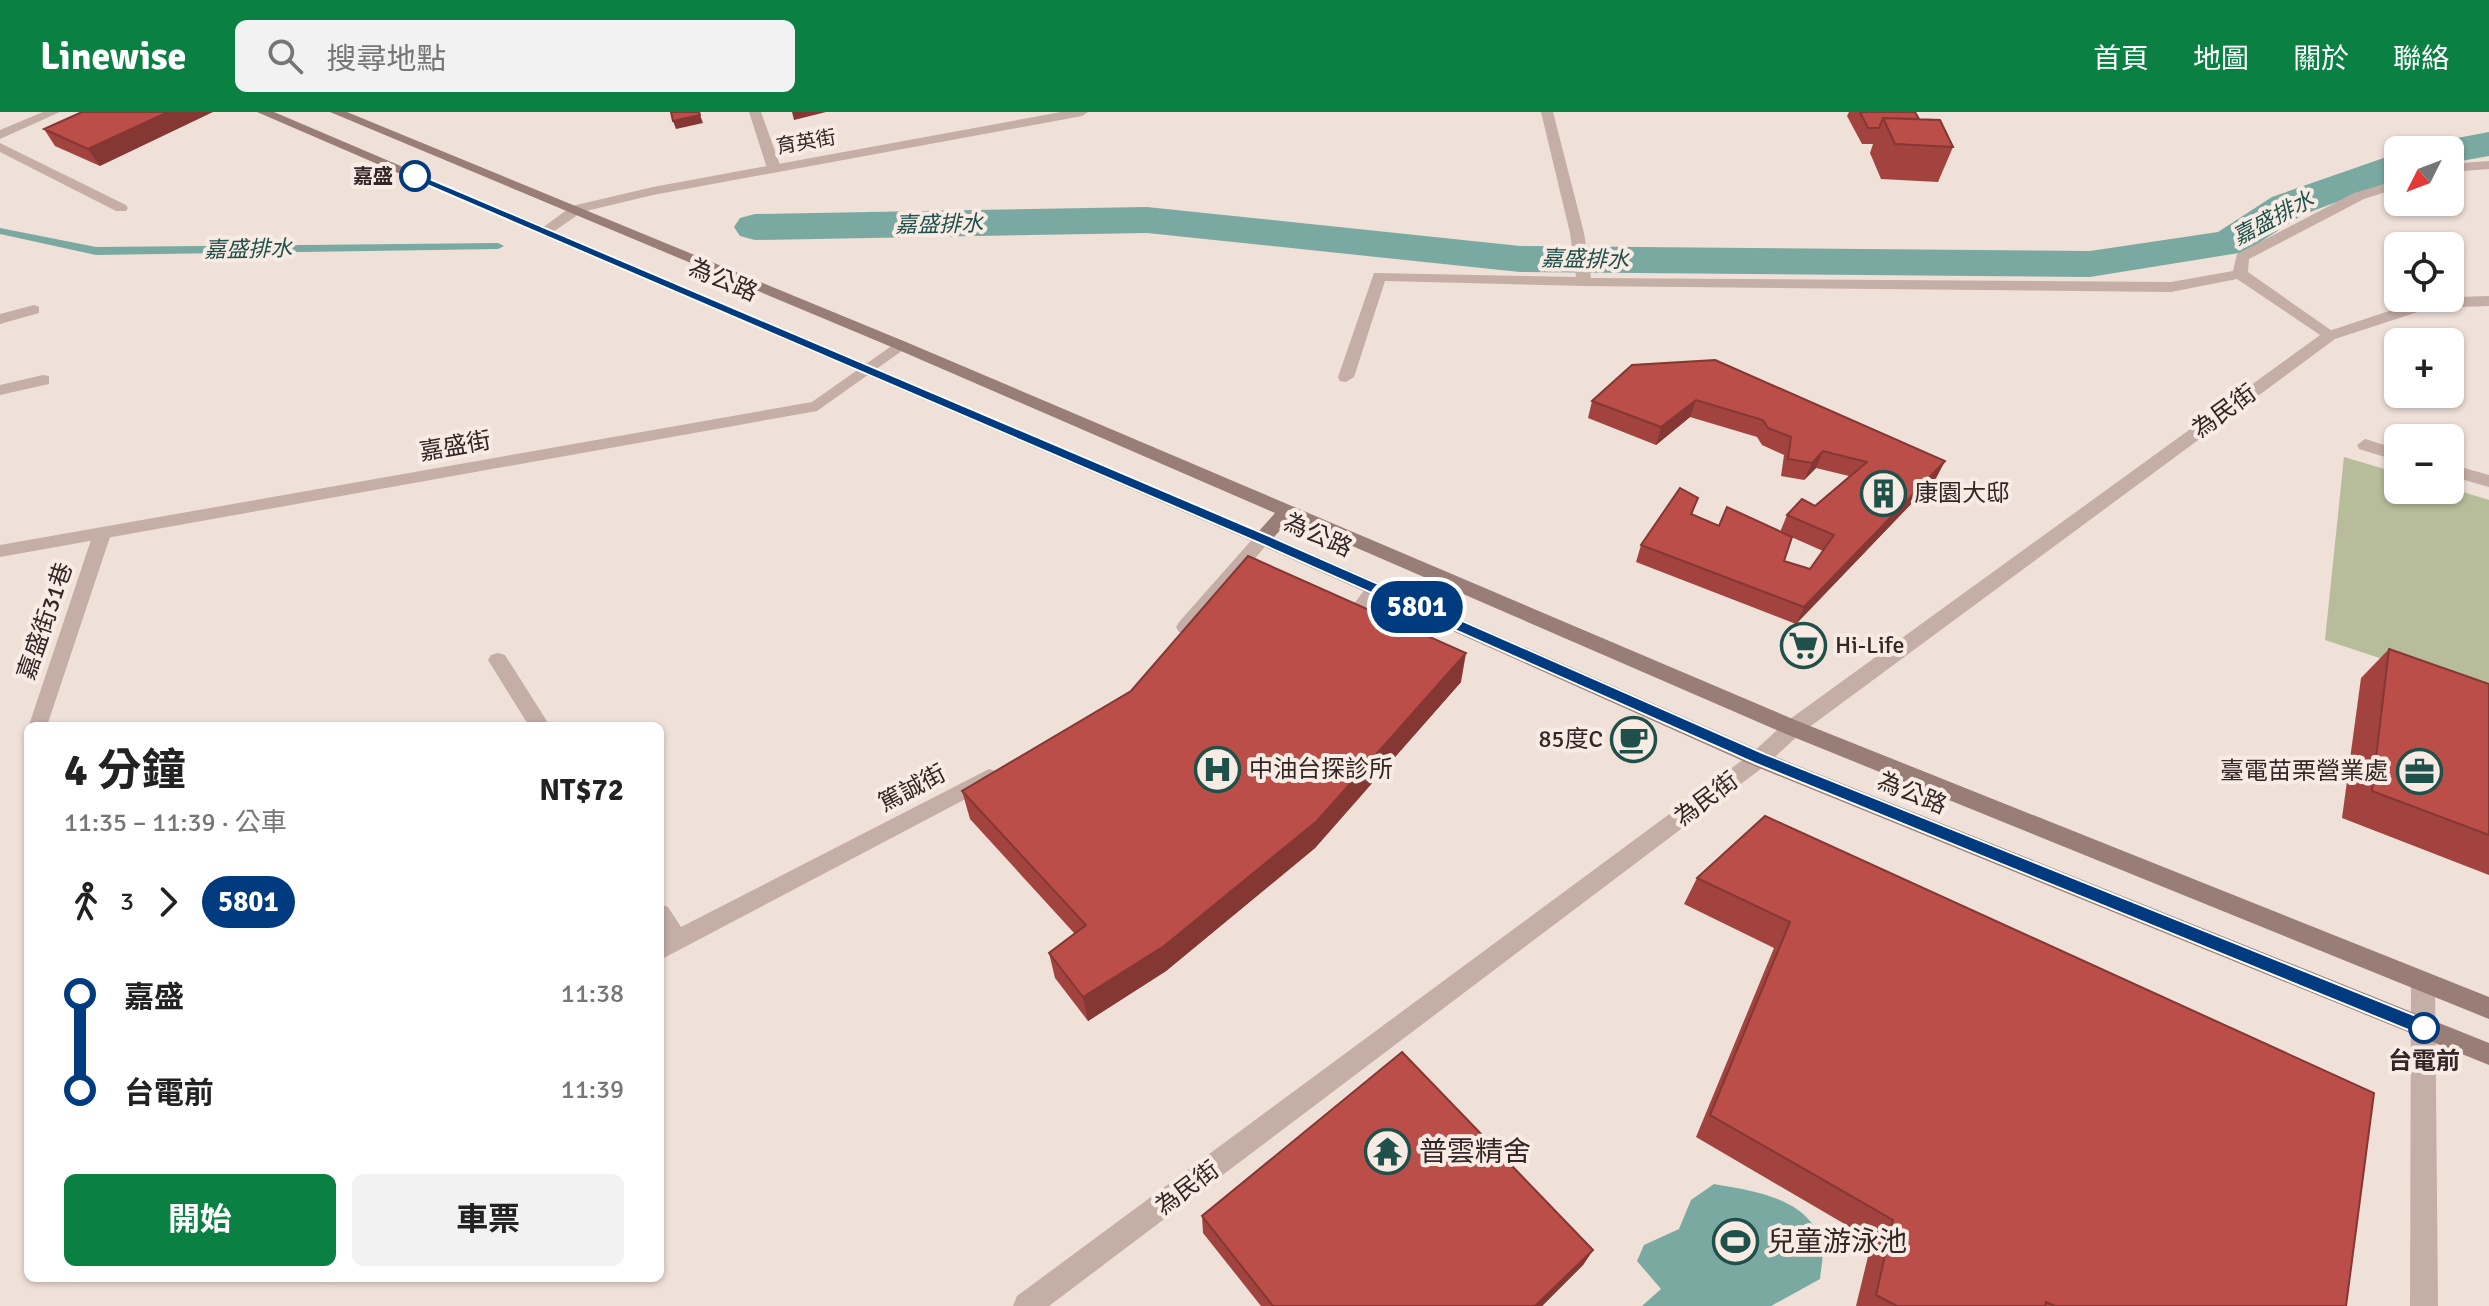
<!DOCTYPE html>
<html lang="zh-TW">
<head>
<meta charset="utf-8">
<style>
	body { margin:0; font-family:Signika,"Noto Sans TC",sans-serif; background:#f2f2f2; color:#222; height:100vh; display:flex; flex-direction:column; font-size:30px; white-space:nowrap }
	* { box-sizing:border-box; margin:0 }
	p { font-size:26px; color:#767676 }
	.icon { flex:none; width:44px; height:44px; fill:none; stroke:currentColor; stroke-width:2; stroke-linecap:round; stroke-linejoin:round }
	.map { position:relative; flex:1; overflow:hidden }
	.side { position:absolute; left:24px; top:610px; width:640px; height:560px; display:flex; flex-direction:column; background:#fff; border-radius:12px; box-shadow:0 2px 6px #0004 }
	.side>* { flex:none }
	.badge { padding:0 16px; border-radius:26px; font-size:28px; line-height:52px }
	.needle { width:52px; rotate:228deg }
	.buttons { position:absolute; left:2384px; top:24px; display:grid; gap:16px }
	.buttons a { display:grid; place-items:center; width:80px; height:80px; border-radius:12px; background:#fff; box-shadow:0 2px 6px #0004; font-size:40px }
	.map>.badge { position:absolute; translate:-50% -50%; box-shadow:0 0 0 4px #fff }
	.legs { display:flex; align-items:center; gap:12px; height:88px; padding:0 40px; font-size:26px }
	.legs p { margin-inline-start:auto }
	.summary { display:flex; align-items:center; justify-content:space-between; height:136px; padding:0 40px }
	h1 { font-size:44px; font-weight:700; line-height:60px }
	.primary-button { display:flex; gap:16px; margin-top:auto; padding:16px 40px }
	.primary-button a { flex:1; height:92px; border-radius:12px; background:#0b8043; color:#fff; font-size:32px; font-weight:700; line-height:92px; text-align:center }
	.primary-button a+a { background:#f2f2f2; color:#222 }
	ul { padding:0 40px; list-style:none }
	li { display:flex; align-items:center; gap:28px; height:96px; font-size:30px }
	li i { display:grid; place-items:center; width:12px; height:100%; margin:0 10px; background:currentColor }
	li i::after { content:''; width:20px; height:20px; margin:-10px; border:6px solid; border-radius:50%; background:#fff }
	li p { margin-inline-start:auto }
	li:first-child i { background:linear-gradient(#0000 50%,currentColor 0) }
	li:last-child i { background:linear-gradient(currentColor 50%,#0000 0) }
	header { display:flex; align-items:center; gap:48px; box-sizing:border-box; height:112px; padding:0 40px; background:#0b8043; color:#fff }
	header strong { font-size:38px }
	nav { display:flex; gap:44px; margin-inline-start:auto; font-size:28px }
	.search { width:560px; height:72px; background:#f2f2f2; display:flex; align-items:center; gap:20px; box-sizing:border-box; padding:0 28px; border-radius:12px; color:#767676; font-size:30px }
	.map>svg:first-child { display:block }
	.green { fill:#b7bc9a }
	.water { fill:#7aa9a2 }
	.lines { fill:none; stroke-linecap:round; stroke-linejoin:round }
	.stream { fill:#7aa9a2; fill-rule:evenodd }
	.canal { fill:#7aa9a2; fill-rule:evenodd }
	.lane { fill:#c5aea6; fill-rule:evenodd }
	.street { fill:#c5aea6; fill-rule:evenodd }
	.secondary { fill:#997d77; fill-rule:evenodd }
	.wall { fill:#a2433f }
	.shaded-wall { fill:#843733 }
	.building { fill:#bc4e49; stroke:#843733; stroke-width:2 }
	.line-1 { fill:#003b80; stroke:#fff; stroke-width:2 }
	.stop-1-dot { fill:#fff; stroke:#003b80; stroke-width:4 }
	.labels { text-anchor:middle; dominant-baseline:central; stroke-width:8; stroke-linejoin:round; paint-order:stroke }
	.far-street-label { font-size:20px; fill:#322726; stroke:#f7ebe4 }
	.far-stop-label { font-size:20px; font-weight:bold; fill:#322726; stroke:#f7ebe4; text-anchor:end }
	.far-water-label { font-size:22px; font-style:italic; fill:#1f504a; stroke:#f7ebe4 }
	.street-label { font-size:24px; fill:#322726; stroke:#f7ebe4 }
	.poi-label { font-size:24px; fill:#322726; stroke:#f7ebe4; text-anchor:start }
	.stop-label { font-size:24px; font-weight:bold; fill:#322726; stroke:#f7ebe4 }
	.near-poi-label { font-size:28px; fill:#322726; stroke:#f7ebe4; text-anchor:start }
</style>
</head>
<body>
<header>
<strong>Linewise</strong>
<div class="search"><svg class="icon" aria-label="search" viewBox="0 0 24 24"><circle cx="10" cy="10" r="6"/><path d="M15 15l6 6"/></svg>搜尋地點</div>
<nav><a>首頁</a><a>地圖</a><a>關於</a><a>聯絡</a></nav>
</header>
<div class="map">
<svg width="2489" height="1194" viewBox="0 0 2489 1194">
	<rect width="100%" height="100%" fill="#efe0d8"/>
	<path class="green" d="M2344,345L2398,361V378L2450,376L2489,388V582L2325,528Z"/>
	<path class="water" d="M1714,1072C1752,1079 1807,1085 1821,1129C1825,1140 1821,1155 1820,1167L1771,1194H1642L1661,1177L1637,1149L1644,1133L1679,1117L1691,1088Z"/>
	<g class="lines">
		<path class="stream" d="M0,116L96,135L498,131L504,134L498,137L96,143L0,122Z"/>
		<path class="canal" d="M2489,20V44L2450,51V38H2431L2436,30Z
			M2398,41V67L2302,103L2245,140L2090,165L1520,160L1147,121L755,128L740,124L734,115L740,106L755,102L1147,95L1520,134L2090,139L2218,120L2272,85Z"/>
		<path class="lane" d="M43,0H60L0,27V18Z
			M749,0H761L781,56L779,59L767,56Z
			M1541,0H1553L1584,121L1591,166L2171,170L2233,159L2237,142L2354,81L2398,68V76L2364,87L2249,147L2248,160L2335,221L2337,224L2329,229L2237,167L2171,180L1584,174L1385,169L1354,265L1346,270L1340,269L1338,265L1374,161L1576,165L1570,121Z
			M0,31L126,93L128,96L126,99H116L0,40Z
			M2489,49V57L2450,60V52Z
			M34,193L39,195V201L0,212V202Z
			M43,263L49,264V272L0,283V273Z
			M2365,327L2398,337V349L2359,337L2357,333Z
			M2450,352L2489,363V375L2450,364Z
			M102,416L111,422L47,614L28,616L93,422Z
			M1262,421L1271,427L1268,431L1193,520H1179L1176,515L1179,510L1256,423Z
			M1376,470L1383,472L1385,477L1383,482L1354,520H1340L1337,515L1340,510L1369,472Z
			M498,541L505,543L550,614H529L488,548L491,543Z
			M989,657L996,659L999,665L996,671L660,848V827L663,825L660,792L668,795L681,815Z
			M2423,860L2431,863L2435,870L2438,1194H2410L2411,870L2415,863Z"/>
		<path class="street" d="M1061,0H1088L1082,4L653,83L582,100L550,122H540L538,119L572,94L653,75Z
			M2489,184V194L2430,196L2335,227L1800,622L1766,653L1049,1194H1013L1017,1184L1752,641L1786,610L2323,221L2428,186Z
			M900,228L906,230V236L817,299L0,445V433L812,290Z"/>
		<path class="secondary" d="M257,0H274L1259,419L1275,401L894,236L330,0H347L906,230L1800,610L2489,885V907L1786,622L1290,407L1274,425L1766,641L2489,931V953L1752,653L1256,431Z"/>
	</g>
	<path class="wall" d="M82,0L100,54L55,34L44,17Z
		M1849,0H1915L1919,7L1953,35L1938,70L1881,67L1870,41L1873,32H1862L1847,4Z
		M1632,253L1945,349L1936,366L1796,512L1636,450L1641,433L1698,386L1692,403L1784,449L1810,457L1823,439L1780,420L1787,403L1815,394L1849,364L1816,356L1804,368L1781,364L1784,343L1762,333L1757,325L1690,305L1656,333L1588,306L1592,289Z
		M2389,537L2489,572V763L2342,706L2361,566Z
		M1461,570L1315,736L1166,859L1088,909L1055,866L1049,841L1075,822L970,707L962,679Z
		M1765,704L2346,1194H1856L1872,1128L1696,1025L1774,836L1684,792L1697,766Z
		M1202,1104L1593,1138L1583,1153L1542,1194H1261L1203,1121Z"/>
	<path class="shaded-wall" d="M168,0H213L100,54L88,37Z
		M792,0H826L794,8Z
		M700,3L703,11L676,17L673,9Z
		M1696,288L1690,305L1656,333L1661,315Z
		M1823,339L1816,356L1804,368L1812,351Z
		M1945,349L1936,366L1796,512L1804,495Z
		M1466,541L1461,570L1315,736L1166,859L1088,909L1083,885Z
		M1593,1138L1583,1153L1542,1194H1535Z"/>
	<path class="building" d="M82,0H168L88,37L44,17Z
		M671,0H699L700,3L673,9Z
		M1860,0H1915L1919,7L1883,6L1879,16H1868Z
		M1883,6L1940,8L1953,35L1895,32Z
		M1715,248L1945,349L1804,495L1641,433L1680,376L1698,386L1691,402L1719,414L1727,395L1792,425L1784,449L1810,457L1834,423L1787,403L1802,387L1815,394L1867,350L1823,339L1812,351L1788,347L1791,325L1768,316L1763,308L1696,288L1661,315L1592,289L1632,253Z
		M1248,444L1466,541L1317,709L1164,834L1083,885L1049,841L1086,813L962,679L1131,579Z
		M2389,537L2489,572V723L2372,679Z
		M1765,704L2374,981L2346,1194H2055L2046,1190L2045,1194H1897L1876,1183L1893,1108L1710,1003L1790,810L1697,766Z
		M1402,940L1593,1138L1535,1194H1273L1202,1104Z"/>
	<path class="line-1" d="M411,62H418L1267,423L1765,642L2431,910L2434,916L2431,922L2424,925L2418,922L1754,651L1257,430L411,66Z"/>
	<defs>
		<symbol id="building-ring" viewBox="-11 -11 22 22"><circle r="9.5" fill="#f7ebe4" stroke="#1f504a" stroke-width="1.5"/><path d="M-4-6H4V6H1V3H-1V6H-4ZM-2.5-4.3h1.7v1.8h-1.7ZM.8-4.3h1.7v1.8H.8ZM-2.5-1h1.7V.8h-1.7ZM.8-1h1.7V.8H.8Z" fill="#1f504a"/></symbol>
		<symbol id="supermarket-ring" viewBox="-11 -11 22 22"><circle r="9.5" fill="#f7ebe4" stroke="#1f504a" stroke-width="1.5"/><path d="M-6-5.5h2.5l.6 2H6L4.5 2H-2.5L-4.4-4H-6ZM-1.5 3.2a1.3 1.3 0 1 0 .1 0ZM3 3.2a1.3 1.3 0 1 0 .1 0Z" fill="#1f504a"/></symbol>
		<symbol id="cafe-ring" viewBox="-11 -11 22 22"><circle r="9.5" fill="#f7ebe4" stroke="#1f504a" stroke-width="1.5"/><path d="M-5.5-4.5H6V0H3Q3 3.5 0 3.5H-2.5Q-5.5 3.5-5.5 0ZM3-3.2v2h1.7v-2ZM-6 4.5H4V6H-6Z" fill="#1f504a"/></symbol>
		<symbol id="hospital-ring" viewBox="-11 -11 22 22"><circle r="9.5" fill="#f7ebe4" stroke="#1f504a" stroke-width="1.5"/><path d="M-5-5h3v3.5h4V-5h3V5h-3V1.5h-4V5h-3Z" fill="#1f504a"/></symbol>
		<symbol id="office-ring" viewBox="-11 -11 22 22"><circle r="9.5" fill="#f7ebe4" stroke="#1f504a" stroke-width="1.5"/><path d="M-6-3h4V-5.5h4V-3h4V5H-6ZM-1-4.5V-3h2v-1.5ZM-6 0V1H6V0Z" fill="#1f504a"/></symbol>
		<symbol id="temple-ring" viewBox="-11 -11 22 22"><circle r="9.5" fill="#f7ebe4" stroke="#1f504a" stroke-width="1.5"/><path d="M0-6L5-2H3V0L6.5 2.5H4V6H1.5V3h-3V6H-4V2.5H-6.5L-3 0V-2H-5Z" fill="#1f504a"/></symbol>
		<symbol id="stadium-ring" viewBox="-11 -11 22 22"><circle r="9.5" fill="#f7ebe4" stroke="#1f504a" stroke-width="1.5"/><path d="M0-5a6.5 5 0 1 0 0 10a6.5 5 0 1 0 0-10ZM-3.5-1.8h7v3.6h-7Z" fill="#1f504a"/></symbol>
	</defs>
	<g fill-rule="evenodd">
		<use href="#building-ring" x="1858" y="356" width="51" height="51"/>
		<use href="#supermarket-ring" x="1778" y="508" width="51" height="51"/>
		<use href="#cafe-ring" x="1608" y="602" width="51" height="51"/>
		<use href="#hospital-ring" x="1192" y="632" width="51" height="51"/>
		<use href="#office-ring" x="2394" y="634" width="51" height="51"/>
		<use href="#temple-ring" x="1362" y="1014" width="51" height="51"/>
		<use href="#stadium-ring" x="1710" y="1104" width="51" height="51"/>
	</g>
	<g class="stop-1-dot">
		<circle cx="415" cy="64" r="14"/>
		<circle cx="2424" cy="916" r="14"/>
	</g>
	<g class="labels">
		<g class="far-street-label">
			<text transform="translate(806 30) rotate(-10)">育英街</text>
		</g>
		<g class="far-stop-label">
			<text x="393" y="64">嘉盛</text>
		</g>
		<g class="far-water-label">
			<text transform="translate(2273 106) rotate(-28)">嘉盛排水</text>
			<text transform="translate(939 112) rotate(-1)">嘉盛排水</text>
			<text transform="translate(248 137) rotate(-1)">嘉盛排水</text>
			<text transform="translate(1585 147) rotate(1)">嘉盛排水</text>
		</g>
		<g class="street-label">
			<text transform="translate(723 168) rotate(23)">為公路</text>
			<text transform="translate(2224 299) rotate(-36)">為民街</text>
			<text transform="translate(455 334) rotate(-10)">嘉盛街</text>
			<text transform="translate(1318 423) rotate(24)">為公路</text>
			<text transform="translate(45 509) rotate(-71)">嘉盛街31巷</text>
			<text transform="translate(912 676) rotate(-28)">篤誠街</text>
			<text transform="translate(1912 681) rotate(22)">為公路</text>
			<text transform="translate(1706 687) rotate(-37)">為民街</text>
			<text transform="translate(1187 1076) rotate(-37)">為民街</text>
		</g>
		<g class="poi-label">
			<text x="1914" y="381">康園大邸</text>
			<text x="1835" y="533">Hi-Life</text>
			<text x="1603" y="627" text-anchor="end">85度C</text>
			<text x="1249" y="657">中油台探診所</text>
			<text x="2388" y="659" text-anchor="end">臺電苗栗營業處</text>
		</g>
		<g class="stop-label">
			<text x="2424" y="949">台電前</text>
		</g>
		<g class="near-poi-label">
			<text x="1419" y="1040">普雲精舍</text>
			<text x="1767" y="1130">兒童游泳池</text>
		</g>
	</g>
</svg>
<div class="buttons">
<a><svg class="needle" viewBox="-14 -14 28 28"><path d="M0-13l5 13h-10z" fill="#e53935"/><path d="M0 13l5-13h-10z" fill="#767676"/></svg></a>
<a><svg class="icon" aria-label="locate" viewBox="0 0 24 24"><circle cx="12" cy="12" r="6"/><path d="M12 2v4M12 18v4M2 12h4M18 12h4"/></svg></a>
<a>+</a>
<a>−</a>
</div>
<b class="badge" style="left:1417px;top:495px;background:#003b80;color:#fff">5801</b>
<section class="side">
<div class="summary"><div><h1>4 分鐘</h1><p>11:35 – 11:39 · 公車</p></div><b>NT$72</b></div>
<div class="legs"><svg class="icon" aria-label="walk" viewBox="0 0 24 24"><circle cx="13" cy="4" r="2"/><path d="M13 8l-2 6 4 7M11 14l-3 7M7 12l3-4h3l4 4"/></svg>3<svg class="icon" aria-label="forward" viewBox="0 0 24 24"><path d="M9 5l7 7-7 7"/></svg><b class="badge" style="background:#003b80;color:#fff">5801</b></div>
<ul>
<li><i style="color:#003b80"></i><b>嘉盛</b><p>11:38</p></li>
<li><i style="color:#003b80"></i><b>台電前</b><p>11:39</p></li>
</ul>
<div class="primary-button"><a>開始</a><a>車票</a></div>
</section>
</div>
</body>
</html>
